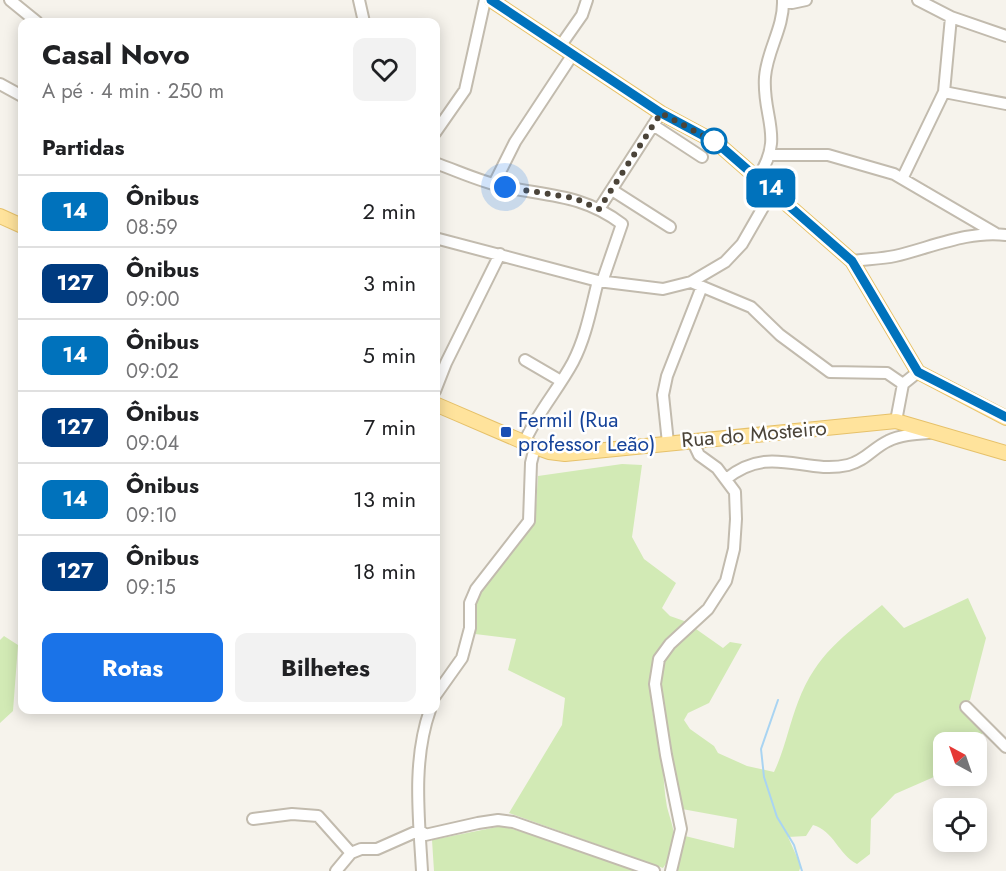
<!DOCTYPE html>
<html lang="pt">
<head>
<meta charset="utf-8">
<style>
	body { margin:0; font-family:Jost,sans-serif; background:#f2f2f2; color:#202124; height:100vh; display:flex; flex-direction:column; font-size:22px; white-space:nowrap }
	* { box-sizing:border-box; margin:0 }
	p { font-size:20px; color:#757577 }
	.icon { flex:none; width:33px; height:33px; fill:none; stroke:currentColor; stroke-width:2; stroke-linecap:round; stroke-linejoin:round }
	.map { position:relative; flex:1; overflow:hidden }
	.details { position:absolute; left:18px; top:18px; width:422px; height:696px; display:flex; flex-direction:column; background:#fff; border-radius:12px; box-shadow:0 3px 15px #0003 }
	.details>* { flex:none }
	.badge { padding:0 12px; border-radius:9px; font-size:21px; line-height:39px }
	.needle { width:39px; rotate:320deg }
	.controls { position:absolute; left:933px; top:732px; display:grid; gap:12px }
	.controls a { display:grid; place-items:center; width:54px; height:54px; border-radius:12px; background:#fff; box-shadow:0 3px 15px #0003; font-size:30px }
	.you { position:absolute; width:30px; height:30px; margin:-15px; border:4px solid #fff; border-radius:50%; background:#1a73e8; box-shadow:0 0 0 9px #1a73e833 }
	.map>.badge { position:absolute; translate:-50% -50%; box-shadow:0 0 0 3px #fff }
	h2 { padding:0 24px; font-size:22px; line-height:54px }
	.round { display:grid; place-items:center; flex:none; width:63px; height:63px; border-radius:12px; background:#f2f2f2 }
	.overview { display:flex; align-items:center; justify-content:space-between; height:102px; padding:0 24px }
	h1 { font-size:28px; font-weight:700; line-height:45px }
	.action { display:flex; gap:12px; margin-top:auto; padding:12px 24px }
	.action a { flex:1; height:69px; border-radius:12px; background:#1a73e8; color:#fff; font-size:24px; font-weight:700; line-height:69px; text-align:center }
	.action a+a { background:#f2f2f2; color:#202124 }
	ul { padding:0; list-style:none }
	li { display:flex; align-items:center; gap:18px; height:72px; padding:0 24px; border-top:2px solid #e0e0e0 }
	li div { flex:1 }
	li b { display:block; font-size:22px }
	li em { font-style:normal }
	li .badge { min-width:66px; font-weight:700; text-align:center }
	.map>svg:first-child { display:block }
	.green { fill:#d2eab5 }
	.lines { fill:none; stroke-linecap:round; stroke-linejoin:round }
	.stream { stroke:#a9d4f2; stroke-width:2 }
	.minor-casing { stroke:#c2bbae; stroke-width:14 }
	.major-casing { stroke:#e6c16a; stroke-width:16 }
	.minor { stroke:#fff; stroke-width:10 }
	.major { stroke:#ffe39c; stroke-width:14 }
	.line-casing { stroke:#fff; stroke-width:14 }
	.line { stroke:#0072bc; stroke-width:9 }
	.walk { stroke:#4b4439; stroke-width:6; stroke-dasharray:0 10.8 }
	.stop-dot { fill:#fff; stroke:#0072bc; stroke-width:3 }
	.transit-dot { fill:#1a4fb4; stroke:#fff; stroke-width:2 }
	.labels { text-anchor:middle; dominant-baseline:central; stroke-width:5; stroke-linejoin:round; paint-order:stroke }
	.transit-label { font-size:21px; fill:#164399; stroke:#fff; text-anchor:start }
	.street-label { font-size:21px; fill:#4b4439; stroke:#fff }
</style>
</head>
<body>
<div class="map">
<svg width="1006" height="871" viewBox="0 0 1006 871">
	<rect width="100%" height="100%" fill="#f6f3ec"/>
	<path class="green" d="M622,464L642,465L632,537L644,559L676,583L662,608L670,616L687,622C633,666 652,701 662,761C664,776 664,792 667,807C674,833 681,843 663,868L509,813L562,725L565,698L508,670L516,639L475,634V599L535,521L538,476Z
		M968,598L986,638L970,700L959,709L983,733L975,742H944L943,773L895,794L871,819L870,854L857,864C838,854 834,831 813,825L806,836L788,837L801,866L799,871H675L685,836L734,848L737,819L682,809C674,783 652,683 663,662C671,648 684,638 696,629L723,648L730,642L742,644L709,703L688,713L684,720L690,729L714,746L718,753L747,766L774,772C785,749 789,725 798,702C817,653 843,637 882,605L904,628Z
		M4,636L18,645L13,711L0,723V640Z
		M502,826L574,847L642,871H434L432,840Z"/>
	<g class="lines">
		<path class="stream" d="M778,700L761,749L764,777L777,817L794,845L802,871"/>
		<defs>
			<path id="minor" d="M10,0L37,22
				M359,0L364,22
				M918,0L951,17L1006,36
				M783,1L792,3L806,0
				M561,45L582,15L587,0
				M0,84L22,96
				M944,92L1006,104
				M653,125L702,157
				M435,133L465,90L485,0
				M771,155H828L894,174L995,233
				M435,163C458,171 481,182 505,187C549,196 584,195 622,224L602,282
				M758,177C785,137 762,117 765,77C767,50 784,28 783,0
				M903,177L944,92L951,17
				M494,184L515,142L573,54
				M612,190L670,227
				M599,209L661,113
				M435,238L598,281L663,289L691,282L725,262L742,244L773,190
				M852,261C866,259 881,259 895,256C930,248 969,230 1006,235
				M691,282L751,307L780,335L830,372L887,373L903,384
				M525,360L561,381
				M435,391L446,363L500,254
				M896,421L903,384L918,372
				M524,443C537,413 558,390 573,362C586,337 591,308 598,281
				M668,443L663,395L667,376L701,289
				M726,479C770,443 804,475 848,465C865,461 873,448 888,441C900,435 915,434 929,433
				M435,696L462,658L470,628V603L476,589L529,521L531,463L535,447
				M966,707L1006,747
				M253,819L292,814L318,816L351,853
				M336,871L351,853L361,849H377L420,830L425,835L478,823L498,820L513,822L654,871
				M422,871C419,818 412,761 430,710
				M671,871L681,829L666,755L655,684L659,659L670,644L708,609L726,581L734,549L736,519L735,492L717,468L699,455L692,440"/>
			<path id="major" d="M491,0L661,113L717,143L852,261L918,372L1006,418
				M0,216L22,226
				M435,404L535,447L549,452L565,454L896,421L1006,453"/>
		</defs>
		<use href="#minor" class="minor-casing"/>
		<use href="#major" class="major-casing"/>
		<use href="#minor" class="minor"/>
		<use href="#major" class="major"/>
	</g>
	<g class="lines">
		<defs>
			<path id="line" d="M491,0L661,113L717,143L852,261L918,372L1006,417"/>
		</defs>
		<use href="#line" class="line-casing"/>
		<use href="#line" class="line"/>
		<path class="walk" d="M505,187L574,198L599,209L661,113L717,143L714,141"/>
	</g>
	<circle class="stop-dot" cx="714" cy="141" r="12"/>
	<rect class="transit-dot" x="500" y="426" width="12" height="12" rx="3"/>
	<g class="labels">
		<g class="transit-label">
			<text x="518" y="420">Fermil (Rua<tspan x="518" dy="24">professor Leão)</tspan></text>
		</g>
		<g class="street-label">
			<text transform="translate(754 434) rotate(-5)">Rua do Mosteiro</text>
		</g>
	</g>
</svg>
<div class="controls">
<a><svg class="needle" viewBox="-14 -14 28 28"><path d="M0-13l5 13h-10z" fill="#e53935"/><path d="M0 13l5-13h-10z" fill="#757577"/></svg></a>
<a><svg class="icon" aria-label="locate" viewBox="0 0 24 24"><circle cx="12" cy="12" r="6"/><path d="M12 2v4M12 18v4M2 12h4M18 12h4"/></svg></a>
</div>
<div class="you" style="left:505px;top:187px"></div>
<b class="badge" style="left:771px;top:188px;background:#0072bc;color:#fff">14</b>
<section class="details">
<div class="overview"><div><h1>Casal Novo</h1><p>A pé · 4 min · 250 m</p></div><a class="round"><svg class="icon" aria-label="heart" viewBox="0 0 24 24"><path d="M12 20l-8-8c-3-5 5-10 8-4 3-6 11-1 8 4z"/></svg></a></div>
<h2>Partidas</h2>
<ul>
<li><span class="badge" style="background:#0072bc;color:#fff">14</span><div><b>Ônibus</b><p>08:59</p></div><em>2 min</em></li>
<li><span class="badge" style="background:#003b80;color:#fff">127</span><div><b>Ônibus</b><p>09:00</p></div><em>3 min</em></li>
<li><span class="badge" style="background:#0072bc;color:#fff">14</span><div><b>Ônibus</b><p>09:02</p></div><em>5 min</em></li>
<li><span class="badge" style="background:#003b80;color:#fff">127</span><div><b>Ônibus</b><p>09:04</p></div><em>7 min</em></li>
<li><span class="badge" style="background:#0072bc;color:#fff">14</span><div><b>Ônibus</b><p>09:10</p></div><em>13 min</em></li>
<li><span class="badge" style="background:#003b80;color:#fff">127</span><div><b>Ônibus</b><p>09:15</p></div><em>18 min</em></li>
</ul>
<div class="action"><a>Rotas</a><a>Bilhetes</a></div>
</section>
</div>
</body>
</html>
